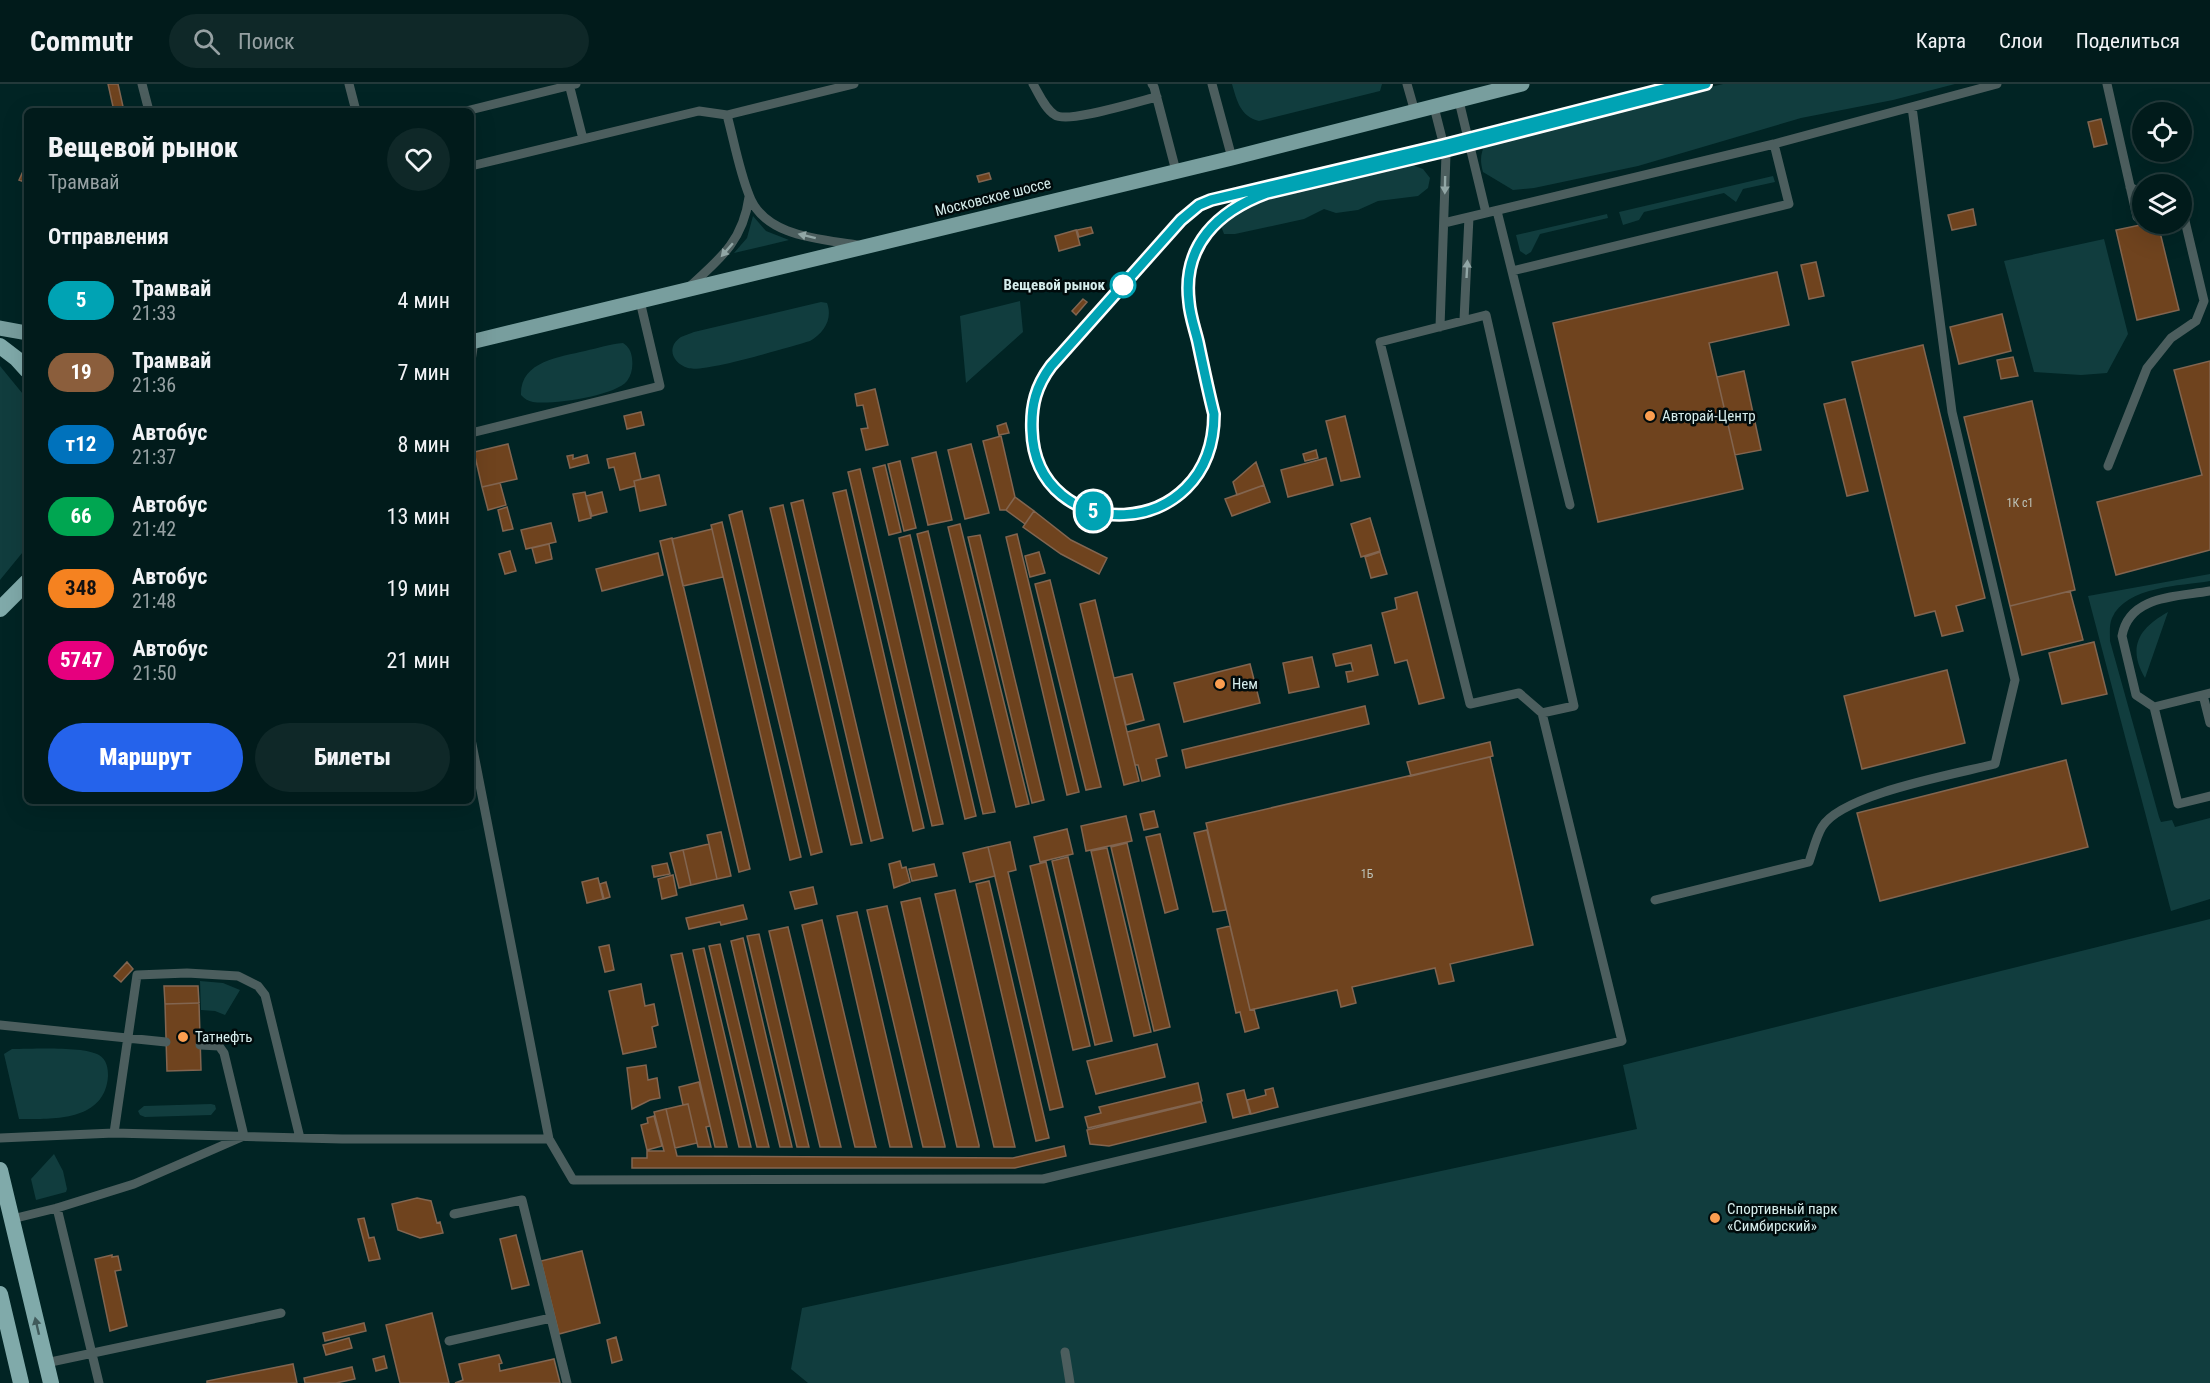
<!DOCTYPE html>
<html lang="ru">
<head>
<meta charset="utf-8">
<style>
	body { margin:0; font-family:"Roboto Condensed",sans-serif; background:#0f2828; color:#f1f3f6; height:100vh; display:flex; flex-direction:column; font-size:22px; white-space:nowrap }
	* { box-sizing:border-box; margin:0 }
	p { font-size:20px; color:#96a1a3 }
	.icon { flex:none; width:33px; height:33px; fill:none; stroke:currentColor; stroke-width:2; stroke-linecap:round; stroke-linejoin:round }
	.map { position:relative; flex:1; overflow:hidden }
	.details { position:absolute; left:24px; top:24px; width:450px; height:696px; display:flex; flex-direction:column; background:#011b1b; border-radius:9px; box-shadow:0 6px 24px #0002,0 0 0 2px #23393a }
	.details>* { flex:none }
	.badge { padding:0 12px; border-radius:20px; font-size:21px; line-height:39px }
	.fabs { position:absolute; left:2132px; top:18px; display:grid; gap:12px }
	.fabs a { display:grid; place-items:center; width:60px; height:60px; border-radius:50%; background:#011b1b; box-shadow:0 6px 24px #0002,0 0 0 2px #23393a; font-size:30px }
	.map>.badge { position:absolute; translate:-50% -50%; box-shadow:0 0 0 3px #fff }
	h2 { padding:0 24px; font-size:22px; line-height:54px }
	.round { display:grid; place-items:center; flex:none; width:63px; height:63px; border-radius:32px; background:#0f2828 }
	.head { display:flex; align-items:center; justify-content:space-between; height:102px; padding:0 24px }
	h1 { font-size:28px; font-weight:800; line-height:45px }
	.primary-button { display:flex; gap:12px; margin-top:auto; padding:12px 24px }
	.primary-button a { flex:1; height:69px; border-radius:36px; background:#2563eb; color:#fff; font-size:24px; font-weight:800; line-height:69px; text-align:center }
	.primary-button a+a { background:#0f2828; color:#f1f3f6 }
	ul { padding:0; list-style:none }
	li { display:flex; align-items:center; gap:18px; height:72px; padding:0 24px }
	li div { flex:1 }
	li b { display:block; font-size:22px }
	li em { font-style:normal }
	li .badge { min-width:66px; font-weight:700; text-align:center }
	header { display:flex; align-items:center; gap:36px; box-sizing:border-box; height:84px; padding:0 30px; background:#011b1b; border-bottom:2px solid #23393a }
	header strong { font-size:28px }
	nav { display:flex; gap:33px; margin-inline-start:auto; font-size:21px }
	.search { width:420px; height:54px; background:#0f2828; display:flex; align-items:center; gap:15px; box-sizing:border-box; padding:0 21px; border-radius:33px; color:#96a1a3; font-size:22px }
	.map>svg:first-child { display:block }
	.green { fill:#113d3e }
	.building { fill:#6f431e; stroke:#826550; stroke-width:1.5 }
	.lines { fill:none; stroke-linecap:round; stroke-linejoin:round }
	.service { stroke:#4c5e5e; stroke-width:9 }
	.primary { stroke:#789e9e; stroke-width:15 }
	.trunk { stroke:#80aaaa; stroke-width:16 }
	.tram { stroke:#86a2a1; stroke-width:1.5 }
	.oneway { fill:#91a6a5 }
	.oneway2 { fill:#405a5b }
	.line-casing { stroke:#fff; stroke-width:14 }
	.line { stroke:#00a3b4; stroke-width:9 }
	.stop-dot { fill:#fff; stroke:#00a3b4; stroke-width:3 }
	.poi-dot { fill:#fb9e50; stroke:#000b0c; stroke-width:2 }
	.labels { text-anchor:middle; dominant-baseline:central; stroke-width:5; stroke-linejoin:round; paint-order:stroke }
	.number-label { font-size:12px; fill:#bcc2b8 }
	.street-label { font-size:15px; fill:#d6edec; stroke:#000b0c }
	.stop-label { font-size:15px; font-weight:bold; fill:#d6edec; stroke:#000b0c; text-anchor:end }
	.poi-label { font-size:15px; fill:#d6edec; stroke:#000b0c; text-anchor:start }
</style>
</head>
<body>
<header>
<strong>Commutr</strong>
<div class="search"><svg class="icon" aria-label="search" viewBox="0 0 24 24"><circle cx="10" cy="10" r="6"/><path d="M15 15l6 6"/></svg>Поиск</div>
<nav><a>Карта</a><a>Слои</a><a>Поделиться</a></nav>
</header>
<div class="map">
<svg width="2210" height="1299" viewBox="0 0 2210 1299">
	<rect width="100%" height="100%" fill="#012424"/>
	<path class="green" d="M1232,0H1382L1380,7L1259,37C1240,32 1237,17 1232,0Z
		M1723,0H1955L1893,16L1801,34L1638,82L1534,104L1513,106L1483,88C1480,77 1480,69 1486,59Z
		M1410,80L1423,85L1430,94L1428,104L1418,112L1378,117L1358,126L1336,129L1324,125L1304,135L1235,150H1224L1221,142L1232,129L1258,115Z
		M1773,92L1775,98L1743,105L1736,118L1724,109L1644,128L1639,136L1623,141L1619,128Z
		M1607,130L1608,134L1540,150L1531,168L1526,171L1520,167L1516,151Z
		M753,132L766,147L789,156L734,169L747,154Z
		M2104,155L2128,250L2107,289L2081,291L2034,288L2004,177Z
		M1020,217L1023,248L966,299L960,232Z
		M821,218L827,219C833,235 824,249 810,257C789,263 704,289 688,284C672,279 666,263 681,253C685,251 690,250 694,248Z
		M623,259C629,263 631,267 632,274C633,283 632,290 627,297C615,312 552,321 533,318C528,317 525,315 521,311C520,277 560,273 585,267C598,264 610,260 623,259Z
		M0,282L27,315V463L0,496Z
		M2210,490V497C2181,502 2126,502 2112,534C2109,541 2110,550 2110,557L2159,733L2161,738L2172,736L2175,743L2210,734V815L2171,827L2088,512Z
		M2168,528L2145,594C2127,563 2139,544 2168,528Z
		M2210,835V1299H808L791,1285L802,1224L1637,1045L1623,981Z
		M200,897L223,899L240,906L225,931L215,927L201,926Z
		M12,965C32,965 83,962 99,971C107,976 108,984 108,992C105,1038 52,1035 19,1035L4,970Z
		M211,1020L215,1021L216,1025L211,1031L145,1033L140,1031L138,1027L144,1022Z
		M54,1070L63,1087L67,1105L66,1108L36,1116L31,1095Z"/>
	<path class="building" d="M108,0H118L124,27H114Z
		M2101,35L2107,60L2094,63L2088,38Z
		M24,85L27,87V99L19,96Z
		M989,89L991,95L979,98L977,92Z
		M1973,125L1976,141L1952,146L1948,131Z
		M2145,140H2158L2179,226L2137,236L2116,146Z
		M1091,143L1093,149L1079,153L1077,146Z
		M1076,146L1080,161L1059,167L1055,152Z
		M1816,178L1824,212L1809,215L1801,181Z
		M1777,188L1789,241L1709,259L1743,405L1598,438L1553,239Z
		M1083,215L1087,218L1076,231L1072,227Z
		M2002,230L2011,267L1959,280L1950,243Z
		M1923,261L1985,514L1956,522L1963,547L1942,552L1935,527L1915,532L1852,278Z
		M2013,273L2018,292L2001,295L1997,276Z
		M2210,277V466L2116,491L2097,418L2202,391L2174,286Z
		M1744,287L1761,366L1735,371L1717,293Z
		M875,305L888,361L866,366L861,345L868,344L863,321L857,322L855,310Z
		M1845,315L1868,407L1847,412L1824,320Z
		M2032,317L2075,506L2010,522L1964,333Z
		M641,328L644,341L627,345L624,332Z
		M1345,332L1360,393L1341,397L1326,337Z
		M1006,339L1009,349L999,351L997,342Z
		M1001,352L1015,413L1006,426H1000L983,357Z
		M508,360L517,395L482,403L474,368Z
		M971,360L989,429L965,435L948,366Z
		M1316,366L1318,374L1305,377L1303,370Z
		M936,368L952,436L928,441L912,374Z
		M635,369L641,395L634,397L635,402L620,406L614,383L609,384L607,375Z
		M573,371V375L587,371L589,379L570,384L567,372Z
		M1326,374L1333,401L1288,413L1281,386Z
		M900,377L916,444L904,447L888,380Z
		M1256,378L1264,401L1237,411L1233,398Z
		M885,381L901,448L889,451L873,384Z
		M860,385L943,740L932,742L848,388Z
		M659,391L666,421L640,427L634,397Z
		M500,399L506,421L488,426L482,403Z
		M1264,401L1270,418L1232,432L1225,415Z
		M846,406L924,744L913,747L833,409Z
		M585,408L591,434L579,437L573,410Z
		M602,408L607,428L592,432L586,412Z
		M1015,413L1034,427L1025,440L1006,426Z
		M803,416L883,754L871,757L791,419Z
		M783,421L862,759L851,761L770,424Z
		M507,423L513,445L503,447L498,426Z
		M742,427L822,768L811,771L729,431Z
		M1034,427L1071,456L1107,474L1099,490L1061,470L1023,443Z
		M1370,434L1380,467L1361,473L1351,440Z
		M722,438L801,773L790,776L711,441Z
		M551,439L556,458L526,465L521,446Z
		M960,440L1029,720L1016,723L948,443Z
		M712,445L723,493L683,502L672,455Z
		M928,447L995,728L983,730L917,450Z
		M1017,450L1079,708L1067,711L1006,453Z
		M910,451L976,732L965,735L899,454Z
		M980,451L1044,716L1032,719L968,453Z
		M672,454L750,785L739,788L660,457Z
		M549,460L552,475L536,479L532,464Z
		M510,467L516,487L505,490L499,470Z
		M1039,468L1045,489L1030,493L1025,472Z
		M1380,468L1387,490L1371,494L1365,473Z
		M658,469L663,491L602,507L596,485Z
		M1050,496L1101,703L1086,706L1035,500Z
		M2070,507L2083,556L2022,571L2010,522Z
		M1417,508L1444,614L1419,620L1407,576L1395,579L1382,529L1397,525L1395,514Z
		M1095,516L1139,697L1124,701L1080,520Z
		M2094,558L2107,610L2062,620L2049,569Z
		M1371,561L1378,591L1348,598L1346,588L1353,587L1351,579L1336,582L1333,570Z
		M1312,573L1319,603L1289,609L1283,579Z
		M1250,580L1260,619L1184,638L1174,599Z
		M1947,586L1965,659L1862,685L1844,612Z
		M1132,590L1144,636L1126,641L1114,594Z
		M1365,622L1369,640L1186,684L1182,666Z
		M1159,640L1167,672L1156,675L1160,692L1142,697L1138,681H1135L1127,648Z
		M1490,658L1493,672L1411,692L1407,678Z
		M1490,673L1533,861L1450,880L1454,897L1439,900L1435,884L1352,903L1356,919L1341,923L1337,906L1250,926L1206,739Z
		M2066,676L2088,763L1880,817L1857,729Z
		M1154,727L1158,743L1144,746L1140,730Z
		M1126,732L1132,757L1086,767L1081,742Z
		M1067,745L1073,770L1040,778L1034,753Z
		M1207,746L1226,826L1213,828L1194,749Z
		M721,748L731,792L717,795L707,751Z
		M1160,750L1178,825L1165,829L1146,753Z
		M1010,758L1016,786L1008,788L1063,1023L1050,1026L988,763Z
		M1127,759L1170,943L1154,947L1111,763Z
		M709,760L717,795L691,801L683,766Z
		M988,763L995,792L970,798L963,769Z
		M1107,764L1151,948L1134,952L1091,767Z
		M683,766L691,801L679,804L670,769Z
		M1068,773L1112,957L1095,961L1052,777Z
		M900,777L902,784L906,783L910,798L894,804L889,780Z
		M1046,778L1090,962L1073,966L1030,782Z
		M667,779L670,790L654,793L652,782Z
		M934,780L937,792L912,797L909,785Z
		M673,791L677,811L662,815L658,795Z
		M598,794L603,815L587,819L582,798Z
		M989,797L1049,1054L1036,1057L976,800Z
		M606,798L610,813L604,815L600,800Z
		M813,803L817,820L795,825L790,808Z
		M955,806L1015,1063H994L935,810Z
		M920,814L979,1061V1063H957L901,818Z
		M743,821L747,835L721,841L720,838L689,845L686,834Z
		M887,822L945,1062V1063H923L867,826Z
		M857,828L912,1063H890L837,832Z
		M822,836L875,1060L876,1063H855L802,841Z
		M1230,842L1250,926L1254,925L1259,944L1245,948L1240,928L1236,929L1217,845Z
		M788,843L841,1063H820L769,847Z
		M759,850L809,1063H797L747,852Z
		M743,854L792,1063H780L731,857Z
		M720,860L769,1063H757L709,862Z
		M609,861L614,886L605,888L599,863Z
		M704,864L751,1063H739L693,866Z
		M682,869L727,1063H715L671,871Z
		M127,878L133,885L121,898L114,892Z
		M641,900L645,922L654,920L658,941L652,943L656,963L623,970L609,907Z
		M164,902H198L199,919L165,920Z
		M199,919L201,986L167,987L165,920Z
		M1157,960L1165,993L1096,1010L1087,977Z
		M646,981L648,996L657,994L660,1014L650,1016L632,1025L627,984Z
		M699,998L710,1042L706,1043L711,1063H698L688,1020L683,1021L679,1003Z
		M1198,999L1202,1017L1088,1044L1085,1033L1101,1029L1099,1023Z
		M1273,1004L1278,1023L1251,1030L1247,1016L1266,1011L1265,1006Z
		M1244,1006L1250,1030L1233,1034L1227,1010Z
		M1201,1018L1206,1038L1109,1062L1090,1060L1087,1046Z
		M688,1020L697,1059L675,1064L666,1025Z
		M666,1025L677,1072L1013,1074L1064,1062L1066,1072L1015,1084H632V1074H647V1067H664L654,1028Z
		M654,1032L662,1062L647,1066L641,1041L648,1039L647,1034Z
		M417,1114L431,1117L437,1139L440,1138L443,1149L420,1154L398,1146L392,1120Z
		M364,1134L369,1154L374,1153L380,1175L369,1177L358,1135Z
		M516,1151L529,1201L512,1205L500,1155Z
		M582,1167L600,1239L559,1250L541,1177Z
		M112,1171V1173L118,1172L121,1186L115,1187L127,1242L110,1247L95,1175Z
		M432,1229L449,1299H400L386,1241Z
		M364,1239L366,1247L325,1257L323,1249Z
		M616,1253L622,1276L612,1279L607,1256Z
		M349,1254L352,1264L326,1271L323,1261Z
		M499,1271L502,1279L499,1280L500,1287L554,1275L560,1299H455L463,1296L459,1280Z
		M384,1272L387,1284L376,1287L373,1275Z
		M293,1280L297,1299H207V1297Z
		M352,1283L355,1295L336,1299H305L304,1294Z"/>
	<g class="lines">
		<path class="service" d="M142,0L149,27
			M349,0L356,27
			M569,0L583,55
			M1033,0C1039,10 1045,25 1055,31C1068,40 1138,17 1157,13
			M1152,0L1154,3L1176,87
			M1212,0L1232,74
			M1407,0L1415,28
			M2107,0L2137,133
			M1459,17L1486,129
			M1434,23L1446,70L1440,243
			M466,27L576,0
			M727,31L854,0
			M471,82L699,27L727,31C734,57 739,86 749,111C764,153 821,155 857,161
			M2130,103L2142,110
			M1497,127L1570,421
			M1444,139L1774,60L1997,0
			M1512,187L1789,120L1774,60
			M689,203C720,175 743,157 749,113
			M1464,236L1469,133
			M471,277L474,257
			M471,349L660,302L640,217
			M2108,382L2147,284L2171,254L2196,237L2204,217L2185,137L2181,134
			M2210,507C2177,513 2129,511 2122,552L2136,611L2154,623L2178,720L2210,712
			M2203,611L2210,639
			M2154,623L2210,609
			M471,655L549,1055
			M1655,816L1809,778C1813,767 1816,753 1822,743C1841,710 1956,690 1995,680L2015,596L1952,328L1912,23
			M0,941L166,958
			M114,1049L137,891L187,889L238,892L258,902L265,911L300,1054
			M0,1054L114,1049L342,1055H549L573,1096L1043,1095L1622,957L1542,629L1574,622L1486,231L1380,258L1470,620L1519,609L1542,629
			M57,1124L99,1299
			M454,1130L522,1116L551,1234
			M12,1135L57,1124L134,1100L244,1052L224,969L219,962L200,961
			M449,1257L551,1234L567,1299
			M1065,1268L1070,1299
			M46,1279L281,1229"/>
		<path class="primary" d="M0,244L27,249
			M471,258L1232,74L1522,0"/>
		<path class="trunk" d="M0,262L17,275L27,286
			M0,525L27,498
			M0,1086L51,1299
			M0,1210L21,1299"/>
		<path class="tram" d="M1683,0L1443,61L1211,116L1199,121L1181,136L1042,294C1034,312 1032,329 1032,348C1035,460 1214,462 1214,330C1208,306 1203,282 1198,258C1195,245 1190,231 1189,218C1182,161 1218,127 1267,109L1445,67L1706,0"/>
	</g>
	<defs><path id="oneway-solid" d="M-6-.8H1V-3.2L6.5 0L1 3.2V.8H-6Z" transform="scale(1.5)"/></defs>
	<g class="oneway">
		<use href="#oneway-solid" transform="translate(1445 101) rotate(91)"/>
		<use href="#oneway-solid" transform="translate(807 152) rotate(-166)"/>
		<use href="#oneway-solid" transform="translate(727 166) rotate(131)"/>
		<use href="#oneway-solid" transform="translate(1467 185) rotate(-87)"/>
	</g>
	<use class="oneway2" href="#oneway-solid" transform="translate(37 1242) rotate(-103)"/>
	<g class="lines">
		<defs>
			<path id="line" d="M1683,0L1443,61L1211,116L1199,121L1181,136L1051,282C1036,302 1031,321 1032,346C1035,462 1214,461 1214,330C1208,306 1203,282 1198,258C1195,245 1190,232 1189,218C1182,161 1218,127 1267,109L1445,67L1706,0"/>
		</defs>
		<use href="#line" class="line-casing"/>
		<use href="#line" class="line"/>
	</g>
	<circle class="stop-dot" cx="1123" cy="201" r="12"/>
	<g class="poi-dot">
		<circle cx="1650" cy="332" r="6"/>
		<circle cx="1220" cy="600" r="6"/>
		<circle cx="183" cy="953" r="6"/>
		<circle cx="1715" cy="1134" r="6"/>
	</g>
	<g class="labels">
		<g class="number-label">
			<text x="2020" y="419">1К с1</text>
			<text x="1367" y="790">1Б</text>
		</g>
		<g class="street-label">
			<text transform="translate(993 113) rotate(-14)">Московское шоссе</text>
		</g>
		<g class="stop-label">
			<text x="1105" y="201">Вещевой рынок</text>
		</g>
		<g class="poi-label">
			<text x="1662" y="332">Авторай-Центр</text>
			<text x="1232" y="600">Нем</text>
			<text x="195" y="953">Татнефть</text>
			<text x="1727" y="1125">Спортивный парк<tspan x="1727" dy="17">«Симбирский»</tspan></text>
		</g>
	</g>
</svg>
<div class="fabs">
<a><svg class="icon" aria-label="locate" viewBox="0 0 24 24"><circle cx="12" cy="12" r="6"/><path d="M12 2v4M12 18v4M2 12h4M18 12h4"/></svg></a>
<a><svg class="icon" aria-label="layers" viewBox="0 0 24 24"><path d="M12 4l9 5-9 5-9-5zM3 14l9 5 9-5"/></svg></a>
</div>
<b class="badge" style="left:1093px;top:427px;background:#00a3b4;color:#fff">5</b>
<section class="details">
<div class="head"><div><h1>Вещевой рынок</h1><p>Трамвай</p></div><a class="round"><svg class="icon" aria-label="heart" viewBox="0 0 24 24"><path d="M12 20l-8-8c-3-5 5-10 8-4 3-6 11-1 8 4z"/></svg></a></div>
<h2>Отправления</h2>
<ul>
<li><span class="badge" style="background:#00a3b4;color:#fff">5</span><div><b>Трамвай</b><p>21:33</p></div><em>4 мин</em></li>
<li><span class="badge" style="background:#8b5e3c;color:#fff">19</span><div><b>Трамвай</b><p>21:36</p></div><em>7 мин</em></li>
<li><span class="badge" style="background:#0072bc;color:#fff">т12</span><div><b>Автобус</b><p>21:37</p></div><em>8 мин</em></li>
<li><span class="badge" style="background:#00a651;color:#fff">66</span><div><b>Автобус</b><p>21:42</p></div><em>13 мин</em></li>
<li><span class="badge" style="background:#f58220;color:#111">348</span><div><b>Автобус</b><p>21:48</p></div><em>19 мин</em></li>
<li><span class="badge" style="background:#e6007e;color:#fff">5747</span><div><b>Автобус</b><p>21:50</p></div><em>21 мин</em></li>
</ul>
<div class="primary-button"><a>Маршрут</a><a>Билеты</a></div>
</section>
</div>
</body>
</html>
